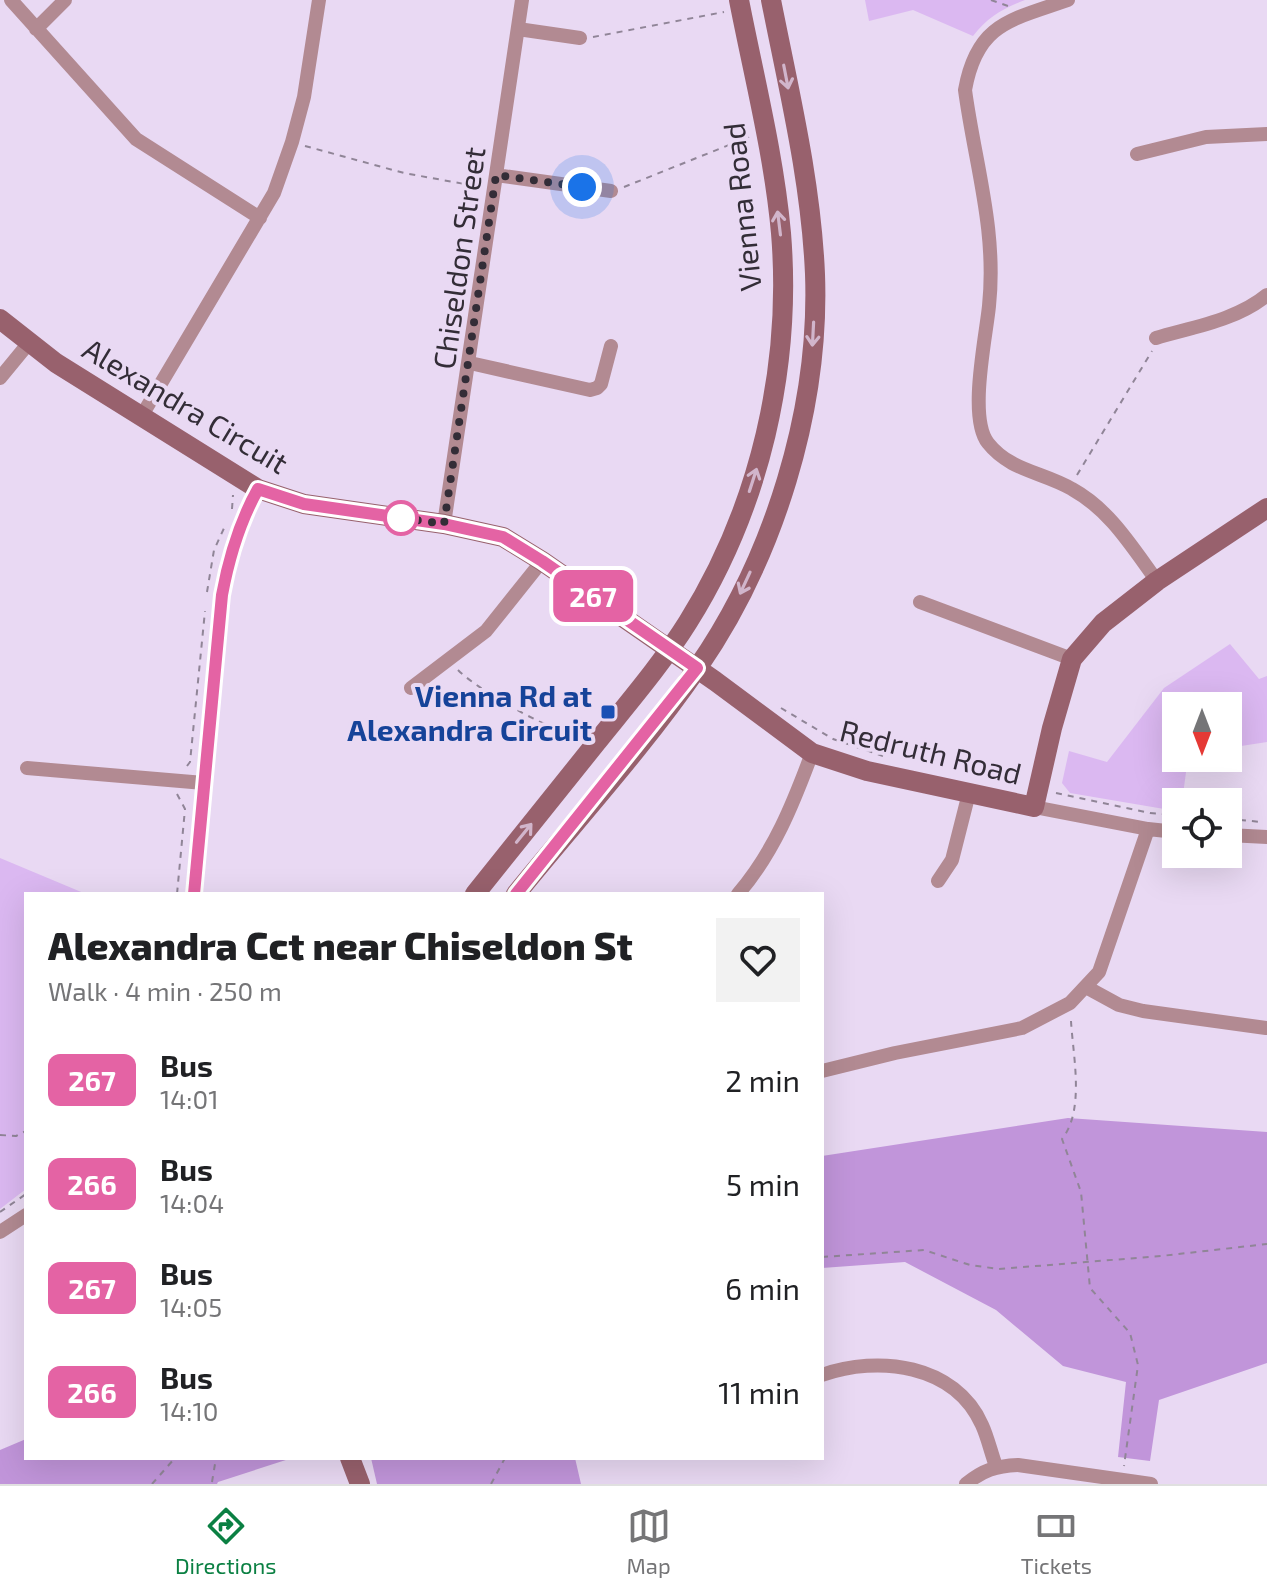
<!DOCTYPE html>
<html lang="en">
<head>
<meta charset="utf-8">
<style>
	body { margin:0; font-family:"Exo 2",sans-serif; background:#f2f2f2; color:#202124; height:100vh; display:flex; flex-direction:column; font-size:30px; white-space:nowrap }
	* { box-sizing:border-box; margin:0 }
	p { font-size:26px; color:#757577 }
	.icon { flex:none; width:44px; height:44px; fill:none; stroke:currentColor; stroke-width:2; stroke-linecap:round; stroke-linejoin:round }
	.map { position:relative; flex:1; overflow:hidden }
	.details { position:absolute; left:24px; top:892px; width:800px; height:568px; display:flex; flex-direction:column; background:#fff; border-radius:0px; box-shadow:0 8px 32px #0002 }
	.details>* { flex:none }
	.badge { padding:0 16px; border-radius:12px; font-size:28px; line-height:52px }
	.needle { width:52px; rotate:180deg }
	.buttons { position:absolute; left:1162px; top:692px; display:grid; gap:16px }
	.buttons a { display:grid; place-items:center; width:80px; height:80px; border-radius:0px; background:#fff; box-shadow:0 8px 32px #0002; font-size:40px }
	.you { position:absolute; width:40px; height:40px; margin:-20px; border:6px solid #fff; border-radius:50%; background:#1a73e8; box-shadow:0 0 0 12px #1a73e833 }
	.map>.badge { position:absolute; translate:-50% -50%; box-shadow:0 0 0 4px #fff }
	.round { display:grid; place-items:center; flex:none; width:84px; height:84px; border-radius:0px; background:#f2f2f2 }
	.head { display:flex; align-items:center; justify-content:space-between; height:136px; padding:0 24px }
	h1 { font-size:38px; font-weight:800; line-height:60px }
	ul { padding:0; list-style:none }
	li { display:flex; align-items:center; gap:24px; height:104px; padding:0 24px }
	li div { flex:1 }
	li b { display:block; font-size:30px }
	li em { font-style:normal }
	li .badge { min-width:88px; font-weight:700; text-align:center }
	.tabs { display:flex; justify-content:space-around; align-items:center; height:112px; border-top:2px solid #e0e0e0; background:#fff; font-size:22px; color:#757577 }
	.tabs a { display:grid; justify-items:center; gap:4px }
	.tabs .selected { color:#0b8043 }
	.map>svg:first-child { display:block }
	.green { fill:#dbb8f1 }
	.forest { fill:#c195da }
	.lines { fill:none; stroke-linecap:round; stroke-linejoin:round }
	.path { stroke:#908597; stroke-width:2; stroke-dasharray:6 6; stroke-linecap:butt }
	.street { stroke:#b28a92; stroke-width:14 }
	.secondary { stroke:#98616d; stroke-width:20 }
	.oneway { stroke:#d1b5cb }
	.line-casing { stroke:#fff; stroke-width:18 }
	.line { stroke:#e463a4; stroke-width:12 }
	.walk { stroke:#332d37; stroke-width:8; stroke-dasharray:0 14.4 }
	.stop-dot { fill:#fff; stroke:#e463a4; stroke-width:4 }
	.transit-dot { fill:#1a4fb4; stroke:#e9d9f3; stroke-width:3 }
	.labels { text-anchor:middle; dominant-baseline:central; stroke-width:8; stroke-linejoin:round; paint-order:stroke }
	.street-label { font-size:30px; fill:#332d37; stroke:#e9d9f3 }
	.transit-label { font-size:30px; font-weight:bold; fill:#164399; stroke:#e9d9f3; text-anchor:end }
</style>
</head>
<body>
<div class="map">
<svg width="1267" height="1484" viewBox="0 0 1267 1484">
	<rect width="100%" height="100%" fill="#e9d9f3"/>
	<path class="green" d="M865,0H1025C1002,9 988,17 973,36L913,10L869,21Z
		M1230,644L1259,679L1267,676V742L1228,748V706H1176V758H1193L1187,765L1182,802H1176V811L1070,793L1062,783L1069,751L1107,762L1164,688Z
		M0,858L86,894H26V1189L0,1209Z"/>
	<path class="forest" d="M1068,1118L1267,1132V1363L1159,1400L1150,1461L1118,1457L1126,1382L1063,1366L996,1310L905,1262L822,1268V1156Z
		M26,1439V1458H292L218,1482L217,1484H0V1450Z
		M371,1458H575L581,1484H377Z"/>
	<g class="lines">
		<path class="path" d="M991,0L1008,6
			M593,37L724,12
			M305,146L404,173L481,187
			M624,187L749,137
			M1077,475L1152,351
			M232,509L233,495
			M207,592L214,550L225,526
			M458,670C473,686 539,725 561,730C570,731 577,727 586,729
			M781,708L833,739L883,756
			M187,766L190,762L205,611
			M1056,793L1150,813L1176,815
			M177,794L185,809L177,894
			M1228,819L1262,822
			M1071,1021C1073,1056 1085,1110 1062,1139L1081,1192L1090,1288L1130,1333L1138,1365L1124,1466
			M0,1135L16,1136L26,1131
			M0,1212L26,1194
			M822,1257L924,1250L970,1265L999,1269L1161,1256L1267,1244
			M212,1482L216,1458
			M152,1484L175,1458
			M491,1484L505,1458"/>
		<path class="street" d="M11,0L136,139L260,218
			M1068,0C1011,20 977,23 965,90C975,164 997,230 989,306C986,337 968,418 988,443C1010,471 1043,472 1072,489C1110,510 1132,547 1157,581
			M36,29L65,0
			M518,29L580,38
			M1137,154L1206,137L1267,134
			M496,175L611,191
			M1156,338C1193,327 1237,320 1267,295
			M470,363L590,390L597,388L601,384L611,346
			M0,378L28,344
			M141,417L274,193L292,142L304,97L319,0
			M444,524L522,0
			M920,602L1072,659
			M411,688L486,631L542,561
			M27,768L204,783
			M1034,807L1148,829L1176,832
			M1228,835L1267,837
			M938,881L952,860L969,793
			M194,894L222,595C229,557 239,523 258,489
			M738,894C774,852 793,804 812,753
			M1086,987L1119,1005L1143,1011L1266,1028
			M822,1071L895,1053L1022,1028L1070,1003L1099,972L1148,829
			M0,1232L26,1215
			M822,1375C878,1355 955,1364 982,1425C988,1438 991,1453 996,1466
			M966,1484C983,1470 996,1466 1018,1465L1151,1484"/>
		<path class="secondary" d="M0,319L56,363L258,489L304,504L444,524L503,537L542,561L715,681L812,753L867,771L1034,807L1052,728L1072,659L1103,623L1157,581L1267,508
			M475,894C515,844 556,793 596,743C628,703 661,665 688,622C760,507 792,367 781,233C774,155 754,77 739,0
			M516,894C577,819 643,747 698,667C774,557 820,409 815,274C811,181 789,91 771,0
			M350,1458L360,1484"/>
	</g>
	<defs><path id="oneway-shaft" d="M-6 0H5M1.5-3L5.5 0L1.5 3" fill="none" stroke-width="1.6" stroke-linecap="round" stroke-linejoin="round" transform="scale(2)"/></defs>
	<g class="oneway">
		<use href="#oneway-shaft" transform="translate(786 77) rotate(79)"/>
		<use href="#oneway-shaft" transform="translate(779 223) rotate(-97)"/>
		<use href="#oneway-shaft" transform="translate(813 334) rotate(93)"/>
		<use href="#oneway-shaft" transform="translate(753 480) rotate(-72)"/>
		<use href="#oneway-shaft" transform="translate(745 583) rotate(115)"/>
		<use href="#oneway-shaft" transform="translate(524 833) rotate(-51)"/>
	</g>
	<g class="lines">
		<defs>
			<path id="line" d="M194,894L222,595C229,557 239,523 258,489L304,504L444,524L503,537L542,561L697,668L516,894"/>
		</defs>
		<use href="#line" class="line-casing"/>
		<use href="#line" class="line"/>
		<path class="walk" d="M401,518L388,516L444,524L496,175L582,187"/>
	</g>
	<circle class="stop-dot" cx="401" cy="518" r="16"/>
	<rect class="transit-dot" x="600" y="704" width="16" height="16" rx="4"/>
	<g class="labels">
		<g class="street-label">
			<text transform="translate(741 207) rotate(-96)">Vienna Road</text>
			<text transform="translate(458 258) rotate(-82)">Chiseldon Street</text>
			<text transform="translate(186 405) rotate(31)">Alexandra Circuit</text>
			<text transform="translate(931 751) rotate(14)">Redruth Road</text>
		</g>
		<g class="transit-label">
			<text x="592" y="695">Vienna Rd at<tspan x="592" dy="34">Alexandra Circuit</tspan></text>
		</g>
	</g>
</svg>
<div class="buttons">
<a><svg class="needle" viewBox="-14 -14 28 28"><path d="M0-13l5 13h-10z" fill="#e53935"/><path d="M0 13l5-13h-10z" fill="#757577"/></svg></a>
<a><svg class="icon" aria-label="locate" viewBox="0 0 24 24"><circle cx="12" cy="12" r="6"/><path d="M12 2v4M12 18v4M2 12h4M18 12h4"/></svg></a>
</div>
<div class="you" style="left:582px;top:187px"></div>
<b class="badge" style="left:593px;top:596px;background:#e463a4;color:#fff">267</b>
<section class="details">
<div class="head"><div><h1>Alexandra Cct near Chiseldon St</h1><p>Walk · 4 min · 250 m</p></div><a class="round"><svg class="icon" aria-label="heart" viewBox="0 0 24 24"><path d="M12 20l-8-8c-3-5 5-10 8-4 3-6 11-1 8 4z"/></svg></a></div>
<ul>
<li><span class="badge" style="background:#e463a4;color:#fff">267</span><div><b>Bus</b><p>14:01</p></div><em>2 min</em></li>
<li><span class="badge" style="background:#e463a4;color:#fff">266</span><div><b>Bus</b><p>14:04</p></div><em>5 min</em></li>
<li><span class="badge" style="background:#e463a4;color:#fff">267</span><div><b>Bus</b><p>14:05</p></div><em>6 min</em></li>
<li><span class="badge" style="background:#e463a4;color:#fff">266</span><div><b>Bus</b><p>14:10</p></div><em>11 min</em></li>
</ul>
</section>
</div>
<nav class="tabs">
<a class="selected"><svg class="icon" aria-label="directions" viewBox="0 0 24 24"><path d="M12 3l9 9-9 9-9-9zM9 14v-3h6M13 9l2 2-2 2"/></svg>Directions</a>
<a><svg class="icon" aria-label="map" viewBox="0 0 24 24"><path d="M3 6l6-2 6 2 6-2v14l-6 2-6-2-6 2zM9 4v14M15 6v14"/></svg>Map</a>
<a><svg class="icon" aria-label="tickets" viewBox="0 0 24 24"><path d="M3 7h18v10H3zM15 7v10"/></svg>Tickets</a>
</nav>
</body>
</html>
